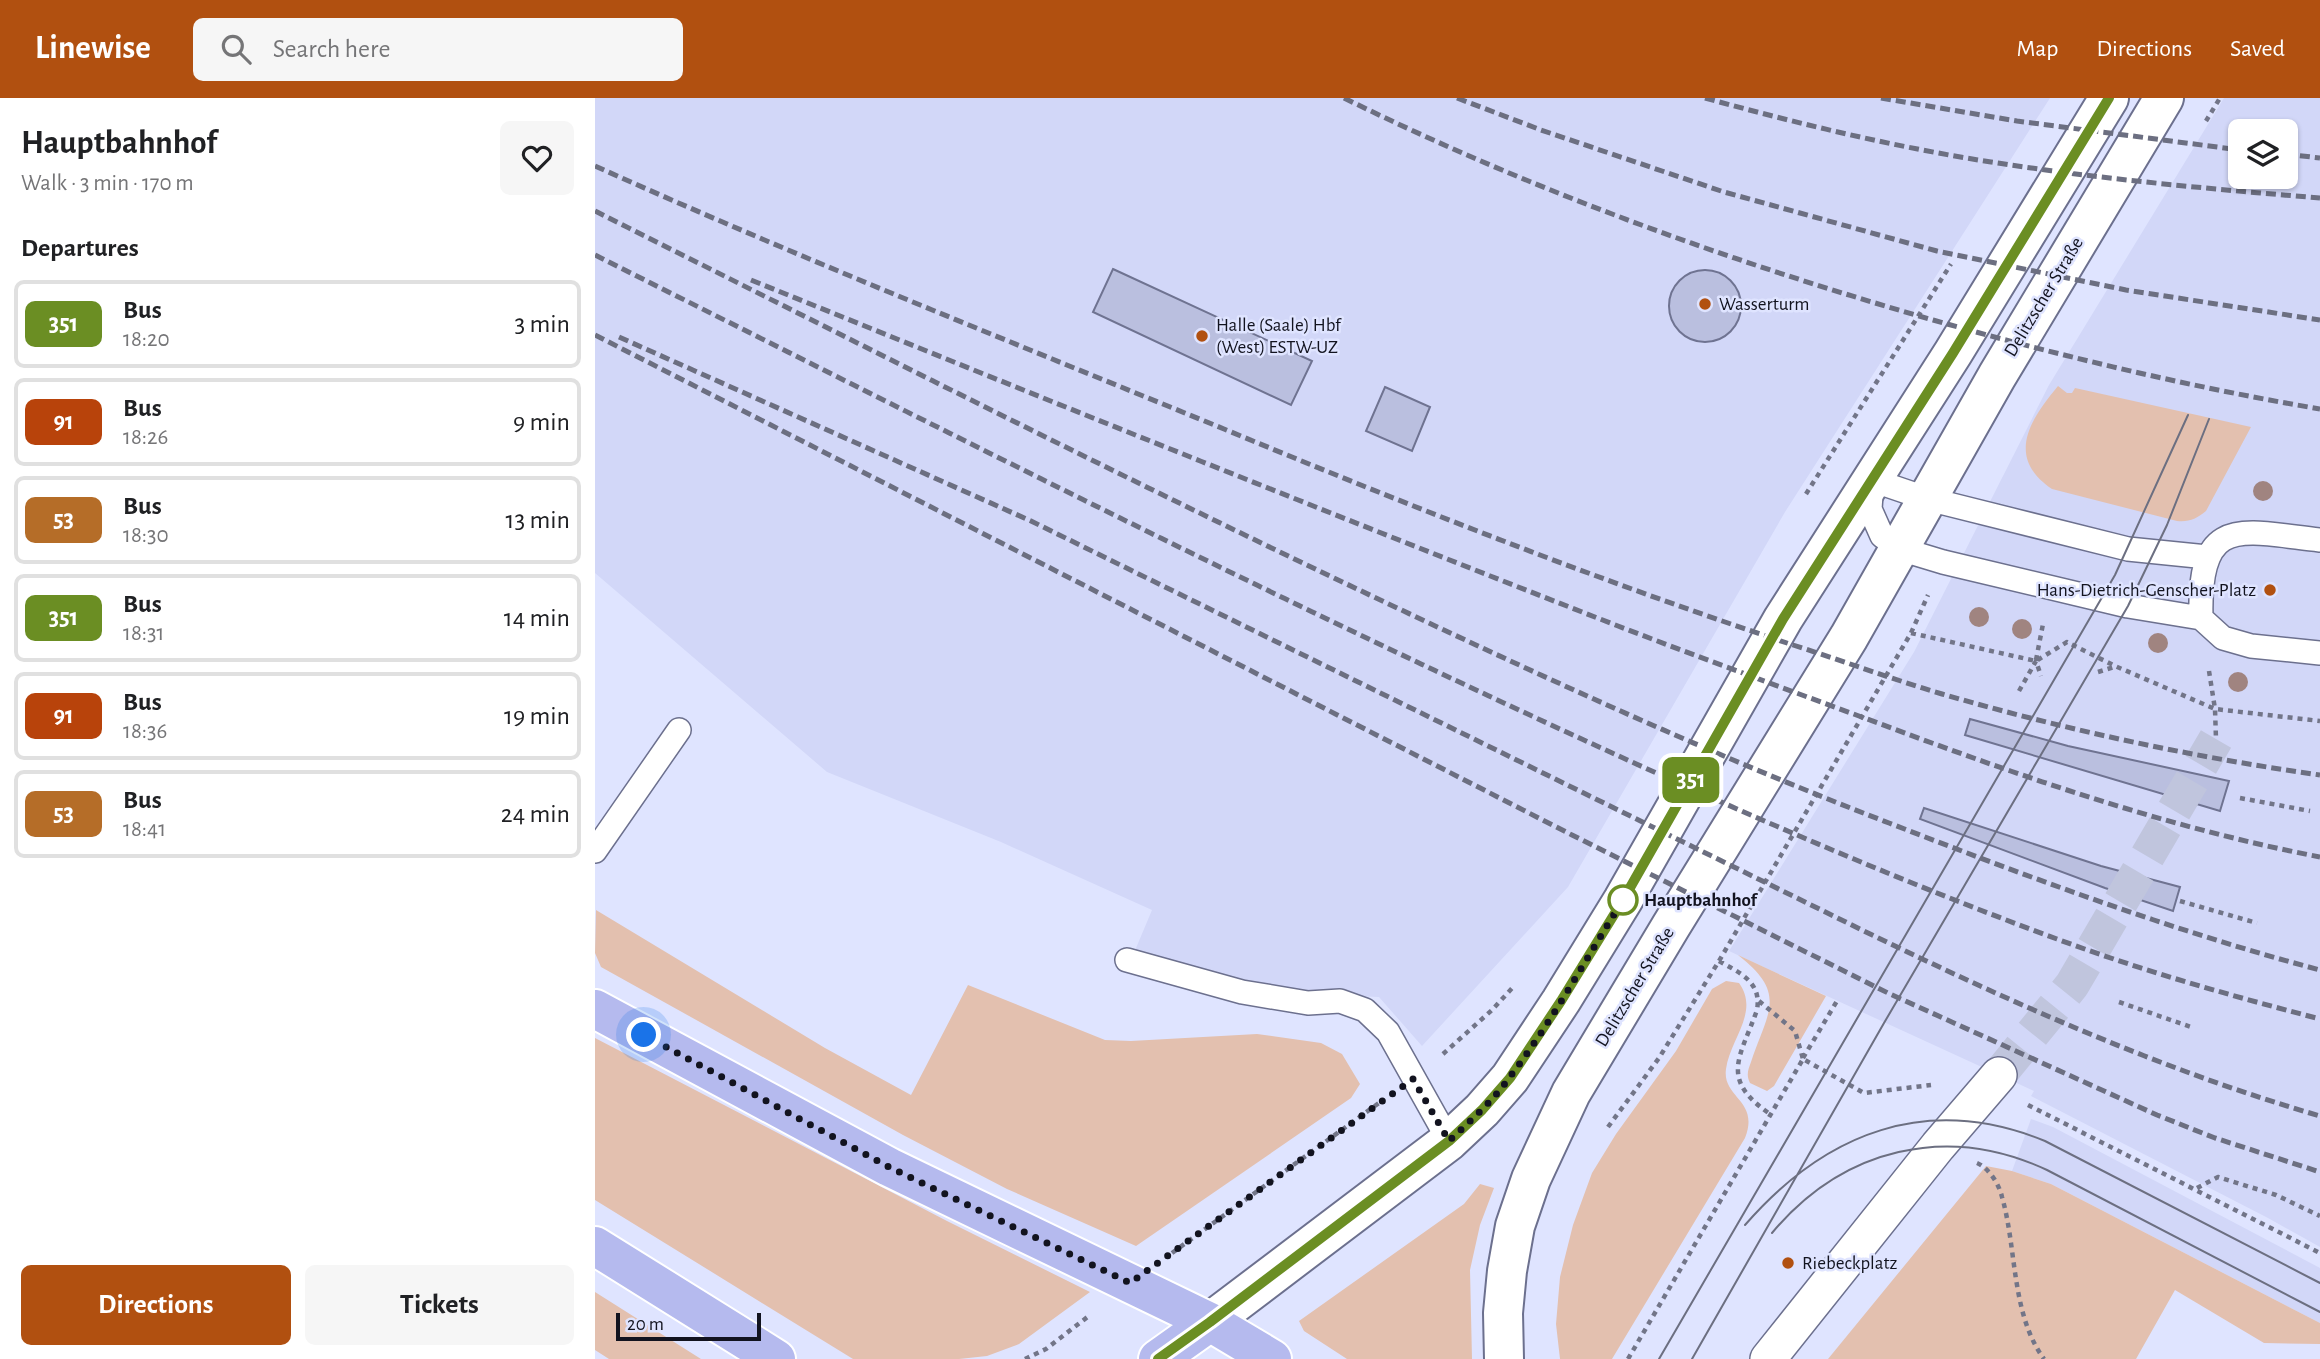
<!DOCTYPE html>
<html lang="en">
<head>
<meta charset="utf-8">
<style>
	body { margin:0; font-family:"Alegreya Sans",sans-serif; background:#f6f6f6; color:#202124; height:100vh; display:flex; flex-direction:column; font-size:26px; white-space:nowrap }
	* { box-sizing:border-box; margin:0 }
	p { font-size:23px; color:#757577 }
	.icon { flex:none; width:38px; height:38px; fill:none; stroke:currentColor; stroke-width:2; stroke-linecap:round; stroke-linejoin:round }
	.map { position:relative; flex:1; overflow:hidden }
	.drawer { display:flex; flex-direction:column; background:#fff; width:595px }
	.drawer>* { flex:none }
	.badge { padding:0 14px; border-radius:10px; font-size:24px; line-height:46px }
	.buttons { position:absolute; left:1633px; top:21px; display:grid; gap:14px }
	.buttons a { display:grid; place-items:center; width:70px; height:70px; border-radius:10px; background:#fff; box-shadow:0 2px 5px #0004; font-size:35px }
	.scale { position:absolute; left:21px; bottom:18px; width:145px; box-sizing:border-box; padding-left:7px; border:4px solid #12131f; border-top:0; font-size:19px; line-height:24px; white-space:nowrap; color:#12131f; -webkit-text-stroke:5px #dfe4ff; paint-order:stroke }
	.you { position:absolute; width:35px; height:35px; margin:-18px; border:5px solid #fff; border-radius:50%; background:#1a73e8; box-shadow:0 0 0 10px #1a73e833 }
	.map>.badge { position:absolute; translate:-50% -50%; box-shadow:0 0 0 4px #fff }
	h2 { padding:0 21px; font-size:26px; line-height:63px }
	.round { display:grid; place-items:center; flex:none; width:74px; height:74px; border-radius:10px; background:#f6f6f6 }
	.summary { display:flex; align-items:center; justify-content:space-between; height:119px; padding:0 21px }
	h1 { font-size:33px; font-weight:700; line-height:52px }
	.action { display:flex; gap:14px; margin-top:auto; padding:14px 21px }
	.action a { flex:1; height:80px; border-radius:10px; background:#b15010; color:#fff; font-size:28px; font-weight:700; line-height:80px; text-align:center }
	.action a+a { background:#f6f6f6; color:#202124 }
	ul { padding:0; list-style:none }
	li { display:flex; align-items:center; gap:21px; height:88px; margin:0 14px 10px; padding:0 7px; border:4px solid #e0e0e0; border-radius:10px }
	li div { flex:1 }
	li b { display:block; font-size:26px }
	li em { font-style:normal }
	li .badge { min-width:77px; font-weight:700; text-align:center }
	header { display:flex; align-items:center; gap:42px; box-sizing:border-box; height:98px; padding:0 35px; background:#b15010; color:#fff }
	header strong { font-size:33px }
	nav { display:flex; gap:38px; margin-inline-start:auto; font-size:24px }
	.search { width:490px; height:63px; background:#f6f6f6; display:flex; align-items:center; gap:18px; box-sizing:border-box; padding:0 24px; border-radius:10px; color:#757577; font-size:26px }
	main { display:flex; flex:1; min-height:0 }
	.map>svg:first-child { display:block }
	.built { fill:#d2d7f8; fill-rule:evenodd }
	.green { fill:#e3c0af }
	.building { fill:#babfdf; stroke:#6f7391; stroke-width:2 }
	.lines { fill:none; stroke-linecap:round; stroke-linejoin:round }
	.pedestrian-tunnel { stroke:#c0c5dd; stroke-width:35; stroke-dasharray:35 18; stroke-linecap:butt }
	.service-casing { stroke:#6c708e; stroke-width:26 }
	.pedestrian-casing { stroke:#6c708e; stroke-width:38 }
	.secondary-casing { stroke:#6c708e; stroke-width:42 }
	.primary-casing { stroke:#fff; stroke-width:42 }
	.path { stroke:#727588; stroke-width:4.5; stroke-dasharray:5 5; stroke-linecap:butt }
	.service { stroke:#fff; stroke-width:23 }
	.pedestrian { stroke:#fff; stroke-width:35 }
	.secondary { stroke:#fff; stroke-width:38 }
	.primary { stroke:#b5baee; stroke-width:38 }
	.tram { stroke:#6c6f81; stroke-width:2 }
	.rail { stroke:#6c6f81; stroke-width:5; stroke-dasharray:10 5; stroke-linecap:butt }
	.tree { fill:#a08480 }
	.line-casing { stroke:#fff; stroke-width:16 }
	.line { stroke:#6b8e23; stroke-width:10 }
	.walk { stroke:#12131f; stroke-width:7; stroke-dasharray:0 12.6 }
	.poi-dot { fill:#b15010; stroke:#dfe4ff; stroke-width:2.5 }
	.stop-dot { fill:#fff; stroke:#6b8e23; stroke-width:3.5 }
	.labels { text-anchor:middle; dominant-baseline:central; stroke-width:5; stroke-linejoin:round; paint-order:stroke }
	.street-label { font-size:19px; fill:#12131f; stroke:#dfe4ff }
	.poi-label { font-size:19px; fill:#12131f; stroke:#dfe4ff; text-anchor:start }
	.stop-label { font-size:19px; font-weight:bold; fill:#12131f; stroke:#dfe4ff; text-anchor:start }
</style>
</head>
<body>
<header>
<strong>Linewise</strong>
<div class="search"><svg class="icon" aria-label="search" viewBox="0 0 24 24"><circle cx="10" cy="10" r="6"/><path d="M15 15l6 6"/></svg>Search here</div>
<nav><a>Map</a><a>Directions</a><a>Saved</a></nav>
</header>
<main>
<section class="drawer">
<div class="summary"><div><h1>Hauptbahnhof</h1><p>Walk · 3 min · 170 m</p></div><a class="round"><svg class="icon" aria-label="heart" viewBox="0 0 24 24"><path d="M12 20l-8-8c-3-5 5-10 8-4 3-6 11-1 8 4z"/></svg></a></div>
<h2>Departures</h2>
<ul>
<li><span class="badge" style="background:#6b8e23;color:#fff">351</span><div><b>Bus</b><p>18:20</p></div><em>3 min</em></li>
<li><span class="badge" style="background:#b8430b;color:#fff">91</span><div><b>Bus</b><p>18:26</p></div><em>9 min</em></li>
<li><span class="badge" style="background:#b56d28;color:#fff">53</span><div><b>Bus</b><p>18:30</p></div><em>13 min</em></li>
<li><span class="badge" style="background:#6b8e23;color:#fff">351</span><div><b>Bus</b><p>18:31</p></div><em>14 min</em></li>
<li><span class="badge" style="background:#b8430b;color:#fff">91</span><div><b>Bus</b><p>18:36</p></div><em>19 min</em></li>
<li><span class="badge" style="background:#b56d28;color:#fff">53</span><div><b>Bus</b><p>18:41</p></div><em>24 min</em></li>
</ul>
<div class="action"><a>Directions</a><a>Tickets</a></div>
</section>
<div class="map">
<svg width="1725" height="1261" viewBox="0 0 1725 1261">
	<rect width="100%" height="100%" fill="#dfe4ff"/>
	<path class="built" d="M0,0H1455L1190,414L973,789L827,948L784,899L661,894L536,862L557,812L406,744L232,674L0,475Z
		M1629,0H1725V1149L1673,1120L1436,998L1439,993L1134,853L1319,554L1454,287ZM1645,33H1690V79H1645Z
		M1436,1021L1458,1029L1725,1170V1225L1456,1086L1417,1073Z"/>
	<path class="green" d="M1463,288L1472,295H1477L1480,290L1656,329L1611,413C1601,421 1595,424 1582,423L1457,391C1410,359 1435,322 1463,288Z
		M1,812L230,950L316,997L373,887L510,942L536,943L662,936L726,945L747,956L765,986L756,1000L541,1148L412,1091L308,1037L6,869L0,855Z
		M1143,857L1231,898L1179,988L1172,993L1155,985C1151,977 1153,972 1156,964C1173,913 1193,896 1143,857Z
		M1131,883L1144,885C1165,914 1135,941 1131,971C1127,1000 1165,1002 1150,1040L1017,1261H965L961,1226L965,1179L978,1127L997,1075L1021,1036L1081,953L1117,891Z
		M0,940L352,1123L495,1194L424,1246L392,1258L364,1261H258L0,1102Z
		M1391,1068L1417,1073L1456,1086L1725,1225V1246L1669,1245L1580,1192L1541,1261H1233Z
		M885,1086L899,1090L885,1127L875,1172L877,1261H752L709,1233L704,1223L869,1106Z
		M0,1194L106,1261H14L0,1252Z"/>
	<path class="building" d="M518,171L717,263L696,307L498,214Z
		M1074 208a36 36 0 1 1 72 0a36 36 0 1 1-72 0Z
		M790,289L835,309L817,353L771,333Z
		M1375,621L1473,648L1634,683L1625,713L1370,637Z
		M1329,710L1506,768L1585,789L1578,813L1510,790L1325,721Z"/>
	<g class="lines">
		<path class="pedestrian-tunnel" d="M1404,977L1477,887L1621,641"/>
		<defs>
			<path id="service" d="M1612,459L1533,451L1333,401L1277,382L1275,411L1287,438L1305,451L1348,464L1533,508L1606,520L1628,540L1656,548L1725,555
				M1606,520C1603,416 1644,433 1725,442
				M0,753L84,632
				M532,862L647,894L713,905L745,903L770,912L793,934L854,1043"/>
			<path id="pedestrian" d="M1173,1261L1343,1048L1404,977"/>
			<path id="secondary" d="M615,1224L854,1043L887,1012L915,980L966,903L1028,802L1188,521L1358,255L1514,0
				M909,1261L908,1215L912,1173L920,1128L936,1081L976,995L1076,828L1254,539L1402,278L1569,0"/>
			<path id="primary" d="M0,911L294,1069L615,1224L677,1261
				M0,1148L181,1261
				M563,1261L615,1224"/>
		</defs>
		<use href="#service" class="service-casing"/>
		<use href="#pedestrian" class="pedestrian-casing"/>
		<use href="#secondary" class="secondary-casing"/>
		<use href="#primary" class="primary-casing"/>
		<path class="path" d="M1611,23L1625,0
			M1211,396L1356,166
			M1316,535L1441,563L1472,544L1520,568L1620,611L1725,623
			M1441,562L1448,526
			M1614,573L1620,611L1621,641
			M1503,574L1519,569
			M1424,593L1441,563L1446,578
			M1645,700L1715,713
			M1585,803L1662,825
			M1124,863C1145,875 1167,884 1162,912C1145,960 1124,981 1175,1016
			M1164,903L1200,933L1208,961
			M1524,904L1596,929
			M848,956L897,912L920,887
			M1208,960L1242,903
			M1433,1007L1725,1155
			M1013,1029L1064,960L1124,863L1316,535L1333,497
			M1382,1065C1394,1070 1404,1086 1407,1099C1422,1151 1416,1216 1449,1261
			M1602,1090L1623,1079L1681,1097L1725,1118
			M577,1155L788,1002
			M430,1261L451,1251L495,1217
			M1033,1261L1208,961L1269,995L1336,987"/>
		<use href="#service" class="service"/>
		<use href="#pedestrian" class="pedestrian"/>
		<use href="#secondary" class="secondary"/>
		<use href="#primary" class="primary"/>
		<path class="tram" d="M1150,1127C1231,1034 1332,995 1450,1043L1725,1185
			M1177,1135C1248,1050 1352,1025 1452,1072L1725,1214
			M1064,1261L1520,477L1593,317
			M1097,1261L1289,925L1533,508L1572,427L1614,321"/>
		<path class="rail" d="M749,0C938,93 1136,164 1338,222C1465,258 1595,289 1725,311
			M862,0L946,32L1129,94L1342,153L1531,192L1725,222
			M1110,0C1204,26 1300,49 1396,64C1505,81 1615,91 1725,100
			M1286,0L1422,23L1645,52
			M1690,56L1725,60
			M0,68C207,161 419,245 629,331C817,409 1005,483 1198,547C1248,563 1297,581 1347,596C1471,632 1597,659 1725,677
			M0,113C277,252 553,393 834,525C985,596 1138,665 1294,725C1436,780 1578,833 1725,872
			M0,157C297,306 593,457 894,598C1080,685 1269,770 1462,841C1548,873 1637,898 1725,921
			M156,182C445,299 733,415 1023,528C1109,561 1196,593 1283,625C1427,679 1574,730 1725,759
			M0,237L977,737L1295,896L1562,1017L1620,1040L1725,1074
			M24,239L436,423L1269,833C1417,905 1567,972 1725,1018"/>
	</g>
	<g class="tree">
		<circle cx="1668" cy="393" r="10"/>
		<circle cx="1384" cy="519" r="10"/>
		<circle cx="1427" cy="531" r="10"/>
		<circle cx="1563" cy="545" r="10"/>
		<circle cx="1643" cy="584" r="10"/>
	</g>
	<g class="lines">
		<defs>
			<path id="line" d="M563,1261L615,1224L854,1043L887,1012L915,980L966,903L1028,802L1188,521L1358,255L1514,0"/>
		</defs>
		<use href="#line" class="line-casing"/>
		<use href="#line" class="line"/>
		<path class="walk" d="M49,937L294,1069L535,1185L818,981L854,1043C875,1023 897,1004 914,980C957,924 990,862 1028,802"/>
	</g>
	<g class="poi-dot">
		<circle cx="1110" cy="206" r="7"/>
		<circle cx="607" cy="238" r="7"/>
		<circle cx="1675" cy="492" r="7"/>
		<circle cx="1193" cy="1165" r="7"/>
	</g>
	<circle class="stop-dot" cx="1028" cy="802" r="14"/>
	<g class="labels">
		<g class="street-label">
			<text transform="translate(1449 199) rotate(-59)">Delitzscher Straße</text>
			<text transform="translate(1040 889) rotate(-59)">Delitzscher Straße</text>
		</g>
		<g class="poi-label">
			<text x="1124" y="206">Wasserturm</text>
			<text x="621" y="227">Halle (Saale) Hbf<tspan x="621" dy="22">(West) ESTW-UZ</tspan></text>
			<text x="1661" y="492" text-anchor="end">Hans-Dietrich-Genscher-Platz</text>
			<text x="1207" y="1165">Riebeckplatz</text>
		</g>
		<g class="stop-label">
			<text x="1049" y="802">Hauptbahnhof</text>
		</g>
	</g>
</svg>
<div class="buttons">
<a><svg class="icon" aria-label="layers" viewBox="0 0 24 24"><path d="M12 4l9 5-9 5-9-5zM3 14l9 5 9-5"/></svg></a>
</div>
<div class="scale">20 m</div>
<div class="you" style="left:49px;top:937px"></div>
<b class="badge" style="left:1096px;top:682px;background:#6b8e23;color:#fff">351</b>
</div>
</main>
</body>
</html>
